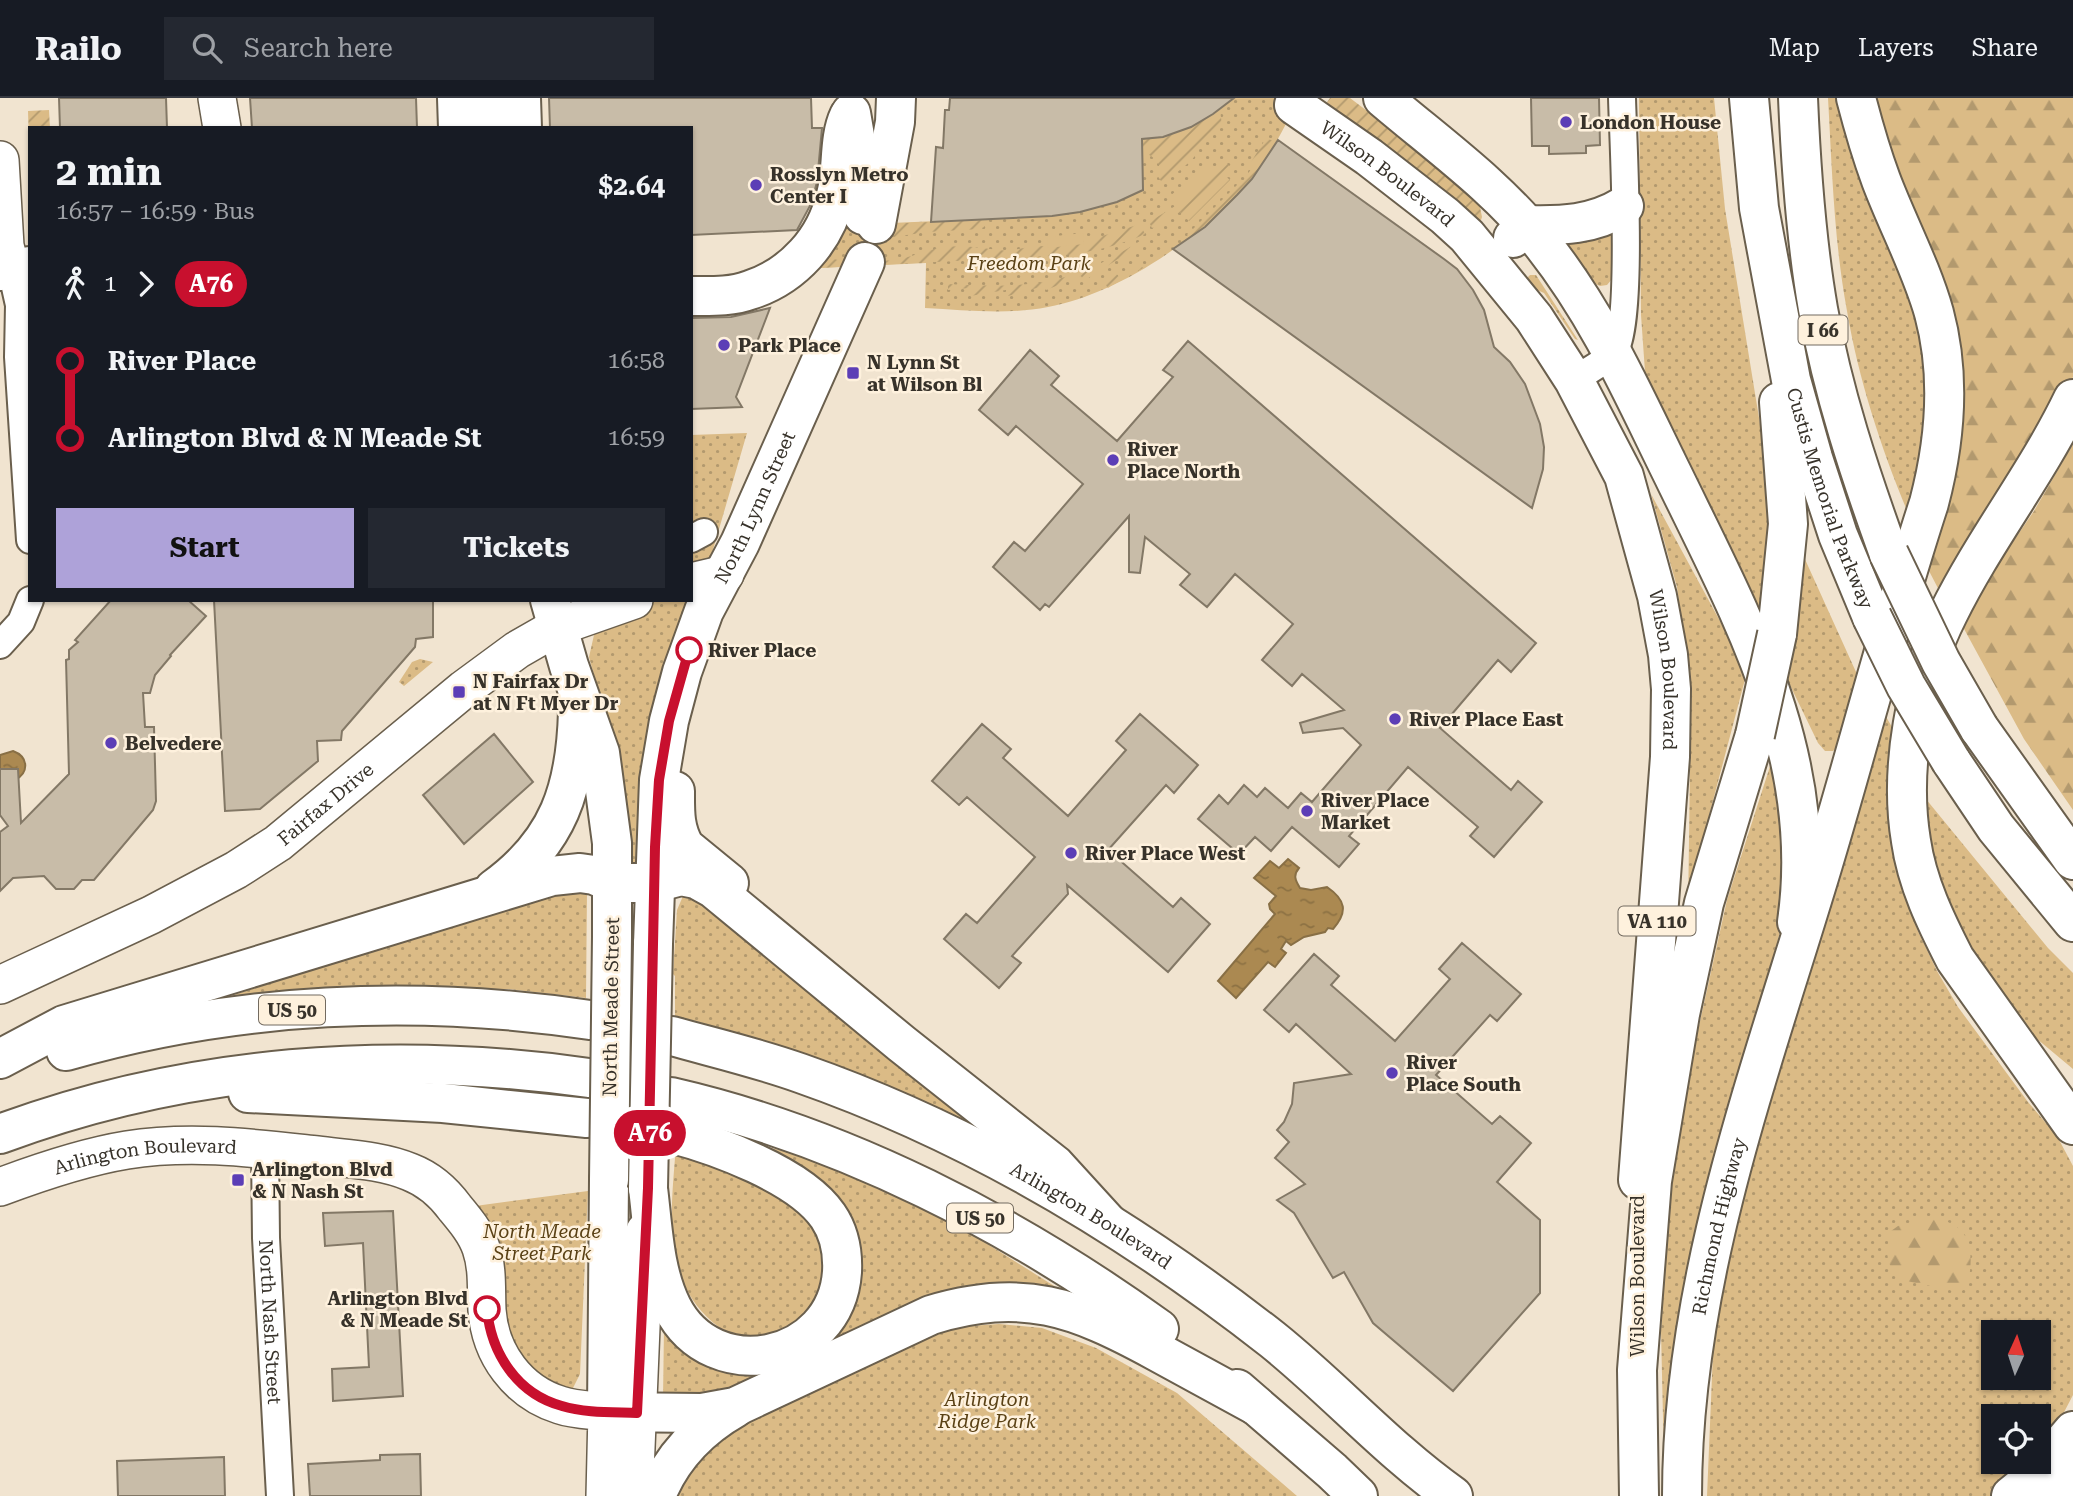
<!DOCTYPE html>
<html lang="en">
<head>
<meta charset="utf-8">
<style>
	body { margin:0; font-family:"Roboto Serif",serif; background:#242831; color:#f1f3f6; height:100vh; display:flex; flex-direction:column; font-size:26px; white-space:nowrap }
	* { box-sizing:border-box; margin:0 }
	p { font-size:23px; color:#9ea1a6 }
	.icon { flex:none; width:38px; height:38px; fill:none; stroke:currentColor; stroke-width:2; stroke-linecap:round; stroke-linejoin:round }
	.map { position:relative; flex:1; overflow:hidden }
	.sheet { position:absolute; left:28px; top:28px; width:665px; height:476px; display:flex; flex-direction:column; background:#171b24; border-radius:0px; box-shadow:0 2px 5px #0004 }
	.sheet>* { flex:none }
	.badge { padding:0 14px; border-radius:23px; font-size:24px; line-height:46px }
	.needle { width:46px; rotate:3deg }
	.controls { position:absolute; left:1981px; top:1222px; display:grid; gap:14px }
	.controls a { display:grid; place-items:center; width:70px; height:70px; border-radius:0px; background:#171b24; box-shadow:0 2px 5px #0004; font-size:35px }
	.map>.badge { position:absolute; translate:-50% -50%; box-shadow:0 0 0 4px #fff }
	.legs { display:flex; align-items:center; gap:10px; height:77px; padding:0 28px; font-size:23px }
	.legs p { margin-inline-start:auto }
	.head { display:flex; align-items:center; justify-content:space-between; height:119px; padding:0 28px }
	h1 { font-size:38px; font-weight:700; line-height:52px }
	.cta { display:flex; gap:14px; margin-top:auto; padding:14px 28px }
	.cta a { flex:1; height:80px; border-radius:0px; background:#aea2d9; color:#111; font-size:28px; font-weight:700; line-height:80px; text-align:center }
	.cta a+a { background:#242831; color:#f1f3f6 }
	ul { padding:0 28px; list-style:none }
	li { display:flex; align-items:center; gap:24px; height:77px; font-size:26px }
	li i { display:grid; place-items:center; width:10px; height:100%; margin:0 9px; background:currentColor }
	li i::after { content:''; width:18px; height:18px; margin:-9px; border:5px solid; border-radius:50%; background:#171b24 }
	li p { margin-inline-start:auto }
	li:first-child i { background:linear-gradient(#0000 50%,currentColor 0) }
	li:last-child i { background:linear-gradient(currentColor 50%,#0000 0) }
	header { display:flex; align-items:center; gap:42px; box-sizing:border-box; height:98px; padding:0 35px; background:#171b24; border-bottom:2px solid #363941 }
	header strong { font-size:33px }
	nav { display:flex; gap:38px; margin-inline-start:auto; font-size:24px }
	.search { width:490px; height:63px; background:#242831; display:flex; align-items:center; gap:18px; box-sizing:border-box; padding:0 24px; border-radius:0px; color:#9ea1a6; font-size:26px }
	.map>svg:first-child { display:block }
	.grass { fill:url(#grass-dots); fill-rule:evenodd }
	.forest { fill:url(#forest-firs) }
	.garden { fill:url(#garden-furrows) }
	.pitch { fill:#dbbb86 }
	.water { fill:url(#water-ripples); stroke:#886f45; stroke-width:2 }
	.building { fill:#c8bca8; stroke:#837866; stroke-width:2 }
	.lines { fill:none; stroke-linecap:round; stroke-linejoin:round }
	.street-casing { stroke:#6a5f4d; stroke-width:30 }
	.secondary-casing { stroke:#6a5f4d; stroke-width:40 }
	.primary-casing { stroke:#6a5f4d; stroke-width:42 }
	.highway-casing { stroke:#6a5f4d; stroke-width:42 }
	.street { stroke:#fff; stroke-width:26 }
	.secondary { stroke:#fff; stroke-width:37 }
	.primary { stroke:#fff; stroke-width:38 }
	.highway { stroke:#fff; stroke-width:38 }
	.highway-bridge-casing { stroke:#6a5f4d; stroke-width:42; stroke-linecap:butt }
	.highway-bridge { stroke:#fff; stroke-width:38 }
	.line-1-casing { stroke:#fff; stroke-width:16 }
	.line-1 { stroke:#c8102e; stroke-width:10 }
	.poi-dot { fill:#5c3eb6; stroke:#fef1dd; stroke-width:2.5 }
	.stop-1-dot { fill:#fff; stroke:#c8102e; stroke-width:3.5 }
	.labels { text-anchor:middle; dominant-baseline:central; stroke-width:5; stroke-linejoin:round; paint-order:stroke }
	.shield { fill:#fef1dd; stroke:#736b60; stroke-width:2 }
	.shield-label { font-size:18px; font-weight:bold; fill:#37322a }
	.poi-label { font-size:19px; font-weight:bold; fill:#37322a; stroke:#fef1dd; text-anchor:start }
	.street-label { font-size:19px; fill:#37322a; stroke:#fef1dd }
	.park-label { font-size:19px; font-style:italic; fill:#5a4115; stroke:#fef1dd }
	.stop-label { font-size:19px; font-weight:bold; fill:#37322a; stroke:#fef1dd; text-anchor:start }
</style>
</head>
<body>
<header>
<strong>Railo</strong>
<div class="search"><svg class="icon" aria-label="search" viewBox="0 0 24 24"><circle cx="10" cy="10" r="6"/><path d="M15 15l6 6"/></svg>Search here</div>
<nav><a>Map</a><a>Layers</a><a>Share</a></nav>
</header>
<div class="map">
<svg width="2073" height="1398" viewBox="0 0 2073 1398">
	<defs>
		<pattern id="grass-dots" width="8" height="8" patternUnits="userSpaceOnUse" patternTransform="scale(1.75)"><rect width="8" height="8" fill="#dbbb86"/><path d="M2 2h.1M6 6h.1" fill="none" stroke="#b2996e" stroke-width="1.8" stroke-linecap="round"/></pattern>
		<pattern id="forest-firs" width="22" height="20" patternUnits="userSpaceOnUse" patternTransform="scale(1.75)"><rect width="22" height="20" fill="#dbbb86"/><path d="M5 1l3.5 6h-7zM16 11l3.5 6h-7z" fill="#b2996e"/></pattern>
		<pattern id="garden-furrows" width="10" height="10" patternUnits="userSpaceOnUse" patternTransform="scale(1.75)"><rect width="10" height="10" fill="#dbbb86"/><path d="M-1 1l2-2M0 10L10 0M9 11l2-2" fill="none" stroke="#b2996e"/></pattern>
		<pattern id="water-ripples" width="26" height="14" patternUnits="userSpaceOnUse" patternTransform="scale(1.75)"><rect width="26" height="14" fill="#ab8951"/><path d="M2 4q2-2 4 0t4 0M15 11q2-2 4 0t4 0" fill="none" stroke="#8c7143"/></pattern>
	</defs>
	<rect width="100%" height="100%" fill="#f1e4d0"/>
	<path class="grass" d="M1229,0H1296C1267,95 1144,191 1048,209C1007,217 965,212 925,210L926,165L819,170L845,127L1052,118C1085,114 1113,106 1143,92L1142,41C1168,38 1216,26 1229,0Z
		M1639,0H1714L1725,111L1767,369L1768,453L1765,518L1744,483L1646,288L1641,217Z
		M1828,0H1838L1923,236L1928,315L1911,422C1883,356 1859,284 1847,213C1834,143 1832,71 1828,0Z
		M1612,134V181L1607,187L1600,188L1593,185L1560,144Z
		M1530,177H1536L1578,242L1575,241L1544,195L1528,188L1526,181Z
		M747,335L710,462L646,771L629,770L607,624L589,559L594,537V502H691V337Z
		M1651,396L1733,547L1748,570L1710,714L1688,814L1691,597L1677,489Z
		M1799,448L1861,585L1839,648L1833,653H1825L1818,645L1788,583L1798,507Z
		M420,561L433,564L404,588L399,584L412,564Z
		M1881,610L1896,636L1903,783L1917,831L1937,873L1958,909L2028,1004L2057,1038L2073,1068V1297L2061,1320L2039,1350V1318H1993V1363H2028L1990,1398H1707L1714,1230L1737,1116L1779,977ZM1993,1234H2039V1279H1993Z
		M1773,659L1784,729L1782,825L1679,1250L1664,1363L1661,1233L1670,1094L1695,946L1727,802Z
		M1921,695L2048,850L2073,875V971L2025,931L1991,890L1936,785Z
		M686,791L990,1035C884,984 789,946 675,918V878L673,876L677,812Z
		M587,793L586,900L507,891L364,892L224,900L554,795Z
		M751,1046L805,1057L962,1130L1078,1203L1026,1195L723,1301H663L664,1229L761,1269L859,1170Z
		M676,1047L718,1062L808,1114L828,1156L819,1205L782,1238C768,1238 752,1240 738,1238C726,1236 714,1226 706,1218C661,1173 672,1104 676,1047Z
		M588,1093L580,1276L572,1292L561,1294L530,1274L508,1237L475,1108Z
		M999,1226L1042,1230L1096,1250L1177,1295L1297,1398H676L697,1366L718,1345L743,1326L910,1246L956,1229Z"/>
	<path class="forest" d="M1875,0H2073V279L2051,326L1942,498L1928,471L1944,424L1956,370L1907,98Z
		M2073,346V712L2024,641L1963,529L1980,492L2034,413Z
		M1923,1121C1971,1119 1976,1151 1967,1190L1959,1194L1902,1182C1885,1169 1885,1152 1891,1133L1898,1128Z"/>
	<path class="garden" d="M1330,0H1350L1424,56L1479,104L1482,119L1480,125L1323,10Z
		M1220,11L1222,28L1207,39L1192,62L1163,86L1157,77L1160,71C1158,61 1151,57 1142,54V41C1171,38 1197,29 1220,11Z
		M49,12L50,30H30L29,46L28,13Z
		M1266,40L1276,44C1254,82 1225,115 1190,140L1187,137L1238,86L1241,87L1251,71L1248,69Z
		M1225,64L1231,69L1224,77L1230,82L1189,123L1180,114L1152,130L1149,124L1190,99Z
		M983,122L984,129L980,131L927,134L887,140L881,126Z
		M1140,126L1145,136C1121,147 1095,153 1069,157L819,170V158L843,163H877L898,162L941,149L964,148L1008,153L1029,149L1091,145L1090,142Z
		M1148,138L1150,140L1122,166L1118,161L1084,183L1081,178L1046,192L1044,188L1008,198L1006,192L970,198L969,190L948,192V186C1036,191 1072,187 1148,138Z
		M1137,163L1143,170L1111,188L1108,190L1102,182L1115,174L1120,180Z"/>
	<path class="pitch" d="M1207,66L1215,76L1177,108L1169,99Z
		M1083,135L1084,146L1048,150L1047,139Z"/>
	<path class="water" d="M13,653C29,659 29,675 15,682L0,678V657Z
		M1288,761L1299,770C1293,777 1295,782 1300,790L1311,792L1327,789C1346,802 1348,814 1333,831L1328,830L1325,834L1304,839L1291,847L1286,843L1281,851L1286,855L1275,869L1268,864L1236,900L1218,883L1275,816L1270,811L1269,806L1276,798L1254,780L1270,763L1279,770Z"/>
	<path class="building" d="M59,0H166L167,30H60Z
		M250,0H416L417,30H252Z
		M549,0H811L812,30H822L817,84L811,106L797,132L691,137V30H550Z
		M950,0H1234L1213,16L1191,29L1163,39L1142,41L1143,92L1117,104L1080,114L1052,118L931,124L936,49L943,50L945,12H949Z
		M1531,0H1599L1600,47L1586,48V55L1549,56V48H1532Z
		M1278,42L1444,161L1457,171L1473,192L1484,212L1494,249L1510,264L1525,286L1540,326L1544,349L1543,371L1532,410L1173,151L1205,129L1237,97L1252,81Z
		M770,210L736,299L742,309L691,311V220L731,219Z
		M1188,243L1536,545L1511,574L1498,562L1440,630L1511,692L1518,683L1542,704L1494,759L1470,738L1478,729L1408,669L1349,738L1359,746L1339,769L1292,729L1271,753L1255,739L1239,756L1198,721L1219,697L1228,706L1244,687L1257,699L1265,690L1288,710L1301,695L1312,704L1361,647L1343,630L1303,635L1300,625L1344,612L1302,576L1292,588L1262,562L1293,526L1235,476L1207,509L1180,487L1190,476L1145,439L1140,475L1129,474V418L1049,509L1045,506L1040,512L993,469L1014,444L1025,453L1083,386L1016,328L1008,337L979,312L1030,252L1059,278L1051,287L1117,343L1173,279L1163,272Z
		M111,502H188L206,518L170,557L171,558L155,577L150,595H143L145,629H154L156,703L153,712L94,782H82L74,791H56L44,778L13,780L0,793V734L8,728L0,717V671H18L21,725L69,676L66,562L69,561V552L78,544L75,542Z
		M214,502H433V539L416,541L415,549L342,633L341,642L317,643L318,663L260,711L225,713Z
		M1140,616L1198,667L1174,695L1166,687L1108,752L1173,809L1181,800L1210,826L1168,874L1067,787L1068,796L1012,858L1021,865L999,890L944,841L966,816L977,825L1035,759L967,699L959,707L932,683L982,626L1011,651L1003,660L1068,718L1126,652L1116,643Z
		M494,636L533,684L464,746L423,697Z
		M1462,845L1521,896L1497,923L1490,917L1436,977L1492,1026L1500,1018L1531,1045L1497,1084L1540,1122V1195L1453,1293L1373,1225L1344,1174L1333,1180L1294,1115L1277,1102L1305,1086L1275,1060L1289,1044L1277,1032L1284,1024L1292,1006L1294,985L1351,976L1296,926L1289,934L1264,912L1314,856L1339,878L1331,887L1395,943L1450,881L1439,871Z
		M393,1113L403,1298L333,1303L332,1271L369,1269L363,1145L325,1148L323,1115Z
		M420,1356L421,1398H310L308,1366L380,1362V1357Z
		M224,1359L225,1398H118L117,1363Z"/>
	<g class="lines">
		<defs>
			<g id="street">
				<path d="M11,171L19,207L18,259L30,442"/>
				<path d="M1574,282C1584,275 1607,263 1614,254C1634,227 1623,42 1622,0"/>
				<path d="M691,441L704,434"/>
				<path d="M0,547L21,524L30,502"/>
				<path id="s1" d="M265,1051L266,1140L280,1398"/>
			</g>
			<g id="secondary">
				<path d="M217,0L222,30"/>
				<path d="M0,62L5,148L11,171"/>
				<path d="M691,484L725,476"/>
				<path id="s2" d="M0,887L151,817L236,772L278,745L464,591L517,552L557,529L634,502"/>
				<path id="s3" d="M0,1089C40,1074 84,1059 127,1052C191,1042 253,1050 317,1057C348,1061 381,1062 410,1074C428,1081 444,1095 455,1110C465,1122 476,1135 481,1150C488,1170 486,1191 487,1212C490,1256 518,1294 560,1307C574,1312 592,1312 607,1314L605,1398"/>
				<path d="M634,1398L645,1133"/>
			</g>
			<g id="primary">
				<path d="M457,0L458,30"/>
				<path d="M521,0L522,30"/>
				<path d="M1383,0C1437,46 1499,90 1543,147C1599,218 1633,296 1673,377C1742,519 1821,659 1797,824"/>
				<path id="s4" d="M1294,7L1369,59L1445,118L1467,138L1534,220L1574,282L1624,378L1657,498L1668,557L1671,591L1670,659L1638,1082"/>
				<path d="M1513,140L1526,127C1562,128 1593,127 1624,108"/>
				<path d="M0,173L30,168"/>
				<path d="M691,198C711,198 731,199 750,192C793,178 826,142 836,97C843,72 838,41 849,18"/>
			</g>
			<g id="highway">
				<path d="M493,0L495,30"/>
				<path id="s5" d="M1749,0L1759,110L1791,282L1813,360L1838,437L1872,519"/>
				<path d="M1798,0C1801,71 1806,142 1818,211C1833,295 1860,376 1889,456"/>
				<path d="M851,15L860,67L863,117"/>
				<path d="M876,126L895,24L896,0"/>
				<path d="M2073,301C2037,376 1985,441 1948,516C1915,581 1899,671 1911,743C1917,785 1936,824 1955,861L2073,1027"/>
				<path d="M550,502L569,568L600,655L612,745V839"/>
				<path d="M1777,536L1788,426L1779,304"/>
				<path d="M1979,630L2073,762"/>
				<path d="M1951,663L1996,730L2073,824"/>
				<path d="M675,693C675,713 674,730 685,749L729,785"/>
				<path d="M494,791C559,744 576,690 578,613"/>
				<path id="s6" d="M653,846L659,682L669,623L682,574L704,513L740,445L865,164"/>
				<path id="s7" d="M672,938C715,950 758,960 800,975C972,1035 1130,1130 1273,1242C1335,1292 1388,1352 1453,1398"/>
				<path d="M66,953C236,904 416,896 590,922"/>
				<path d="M0,961L64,927L552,778L580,775L594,777L613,785H654L681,778L696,781L714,791L902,946L1055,1067L1107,1124"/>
				<path d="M248,995L443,1005L587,1020"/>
				<path d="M671,999C845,1039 1014,1126 1159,1231"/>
				<path d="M0,1036C188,966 391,952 589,980"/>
				<path d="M609,1082L607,1314L702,1315L735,1309L931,1217C1023,1189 1075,1209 1156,1253C1189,1271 1222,1289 1255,1307"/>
				<path d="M648,1090C653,1130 654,1173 672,1209C713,1290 836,1264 842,1174C843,1155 839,1134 828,1118C800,1077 716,1047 670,1035"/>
				<path d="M1237,1291L1332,1373L1358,1398"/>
				<path d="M656,1398C671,1360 700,1330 735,1310"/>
				<path d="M1639,1398L1637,1272L1652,1083L1680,916L1704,805L1755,637"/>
				<path id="s8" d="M1682,1398C1682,1179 1761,973 1823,766C1859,646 1890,524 1929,405C1945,344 1951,278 1934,215C1921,169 1898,127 1881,82C1871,55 1863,27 1856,0"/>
				<path d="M2011,1398L2032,1381L2073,1333"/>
				<path d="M2049,1398L2073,1380"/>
			</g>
		</defs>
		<use href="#street" class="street-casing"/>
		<use href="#secondary" class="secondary-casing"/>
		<use href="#primary" class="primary-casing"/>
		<use href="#highway" class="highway-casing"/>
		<use href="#street" class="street"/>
		<use href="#secondary" class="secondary"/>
		<use href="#primary" class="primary"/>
		<use href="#highway" class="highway"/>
		<defs>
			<path id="highway-bridge" d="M1889,456L1941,564L1979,630
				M1872,519L1906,588L1951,663
				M1755,637L1777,536
				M609,1082L612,839
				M648,1090L653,846"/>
		</defs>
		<use href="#highway-bridge" class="highway-bridge-casing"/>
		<use href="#highway-bridge" class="highway-bridge"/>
	</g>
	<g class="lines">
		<defs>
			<path id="line-1" d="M487,1211C491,1255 517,1296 562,1308C585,1315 613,1314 637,1315L648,1090L655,749L659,682L669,623L689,552"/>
		</defs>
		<use href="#line-1" class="line-1-casing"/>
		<use href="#line-1" class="line-1"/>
	</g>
	<g class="poi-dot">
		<circle cx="1566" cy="24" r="7"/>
		<circle cx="756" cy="87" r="7"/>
		<circle cx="724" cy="247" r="7"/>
		<rect x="846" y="268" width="14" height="14" rx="3.5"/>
		<circle cx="1113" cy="362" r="7"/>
		<rect x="452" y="587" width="14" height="14" rx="3.5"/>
		<circle cx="1395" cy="621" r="7"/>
		<circle cx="111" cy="645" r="7"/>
		<circle cx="1307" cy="713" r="7"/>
		<circle cx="1071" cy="755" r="7"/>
		<circle cx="1392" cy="975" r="7"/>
		<rect x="231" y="1075" width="14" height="14" rx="3.5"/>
	</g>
	<g class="stop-1-dot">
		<circle cx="689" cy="552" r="12"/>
		<circle cx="487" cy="1211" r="12"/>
	</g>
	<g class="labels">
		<g class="shield">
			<rect x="1798.5" y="217.5" width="49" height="29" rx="5"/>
			<rect x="1618.5" y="808.5" width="77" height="29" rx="5"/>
			<rect x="259" y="897.5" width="66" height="29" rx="5"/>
			<rect x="947" y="1105.5" width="66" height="29" rx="5"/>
		</g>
		<g class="shield-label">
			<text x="1823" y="232">I 66</text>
			<text x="1657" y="823">VA 110</text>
			<text x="292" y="912">US 50</text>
			<text x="980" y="1120">US 50</text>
		</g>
		<g class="poi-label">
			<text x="1580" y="24">London House</text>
			<text x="770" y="76">Rosslyn Metro<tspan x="770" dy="22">Center I</tspan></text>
			<text x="738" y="247">Park Place</text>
			<text x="867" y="264">N Lynn St<tspan x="867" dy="22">at Wilson Bl</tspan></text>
			<text x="1127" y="351">River<tspan x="1127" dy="22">Place North</tspan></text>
			<text x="473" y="583">N Fairfax Dr<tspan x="473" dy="22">at N Ft Myer Dr</tspan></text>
			<text x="1409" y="621">River Place East</text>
			<text x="125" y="645">Belvedere</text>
			<text x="1321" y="702">River Place<tspan x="1321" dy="22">Market</tspan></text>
			<text x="1085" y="755">River Place West</text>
			<text x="1406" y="964">River<tspan x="1406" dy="22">Place South</tspan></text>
			<text x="252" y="1071">Arlington Blvd<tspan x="252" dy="22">&amp; N Nash St</tspan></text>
		</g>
		<g class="street-label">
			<text stroke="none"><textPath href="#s4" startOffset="116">Wilson Boulevard</textPath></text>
			<text stroke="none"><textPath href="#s5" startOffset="410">Custis Memorial Parkway</textPath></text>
			<text stroke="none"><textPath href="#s6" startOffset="455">North Lynn Street</textPath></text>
			<text stroke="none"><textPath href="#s4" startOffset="704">Wilson Boulevard</textPath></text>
			<text stroke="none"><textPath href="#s2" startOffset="374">Fairfax Drive</textPath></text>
			<text transform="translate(611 909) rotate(-89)">North Meade Street</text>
			<text stroke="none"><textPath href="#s3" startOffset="150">Arlington Boulevard</textPath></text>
			<text stroke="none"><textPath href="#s7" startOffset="458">Arlington Boulevard</textPath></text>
			<text stroke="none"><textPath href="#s8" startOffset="273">Richmond Highway</textPath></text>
			<text transform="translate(1637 1178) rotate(-90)">Wilson Boulevard</text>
			<text stroke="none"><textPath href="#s1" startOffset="173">North Nash Street</textPath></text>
		</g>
		<g class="park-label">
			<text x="1029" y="165">Freedom Park</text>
			<text x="542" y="1133">North Meade<tspan x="542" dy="22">Street Park</tspan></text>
			<text x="987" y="1301">Arlington<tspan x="987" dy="22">Ridge Park</tspan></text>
		</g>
		<g class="stop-label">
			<text x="708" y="552">River Place</text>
			<text x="468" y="1200" text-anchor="end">Arlington Blvd<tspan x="468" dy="22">&amp; N Meade St</tspan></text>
		</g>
	</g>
</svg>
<div class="controls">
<a><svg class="needle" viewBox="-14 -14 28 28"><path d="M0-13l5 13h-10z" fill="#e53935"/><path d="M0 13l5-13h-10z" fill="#9ea1a6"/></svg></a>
<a><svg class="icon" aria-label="locate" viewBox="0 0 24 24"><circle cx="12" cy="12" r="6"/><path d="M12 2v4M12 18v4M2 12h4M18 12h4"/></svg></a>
</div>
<b class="badge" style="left:650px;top:1035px;background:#c8102e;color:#fff">A76</b>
<section class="sheet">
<div class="head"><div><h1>2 min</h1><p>16:57 – 16:59 · Bus</p></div><b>$2.64</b></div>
<div class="legs"><svg class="icon" aria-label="walk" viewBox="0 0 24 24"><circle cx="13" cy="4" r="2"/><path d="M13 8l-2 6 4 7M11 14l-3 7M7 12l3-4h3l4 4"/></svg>1<svg class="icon" aria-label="forward" viewBox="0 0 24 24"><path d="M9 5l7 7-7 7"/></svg><b class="badge" style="background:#c8102e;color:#fff">A76</b></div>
<ul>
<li><i style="color:#c8102e"></i><b>River Place</b><p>16:58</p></li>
<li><i style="color:#c8102e"></i><b>Arlington Blvd &amp; N Meade St</b><p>16:59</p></li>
</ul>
<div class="cta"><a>Start</a><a>Tickets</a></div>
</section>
</div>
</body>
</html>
